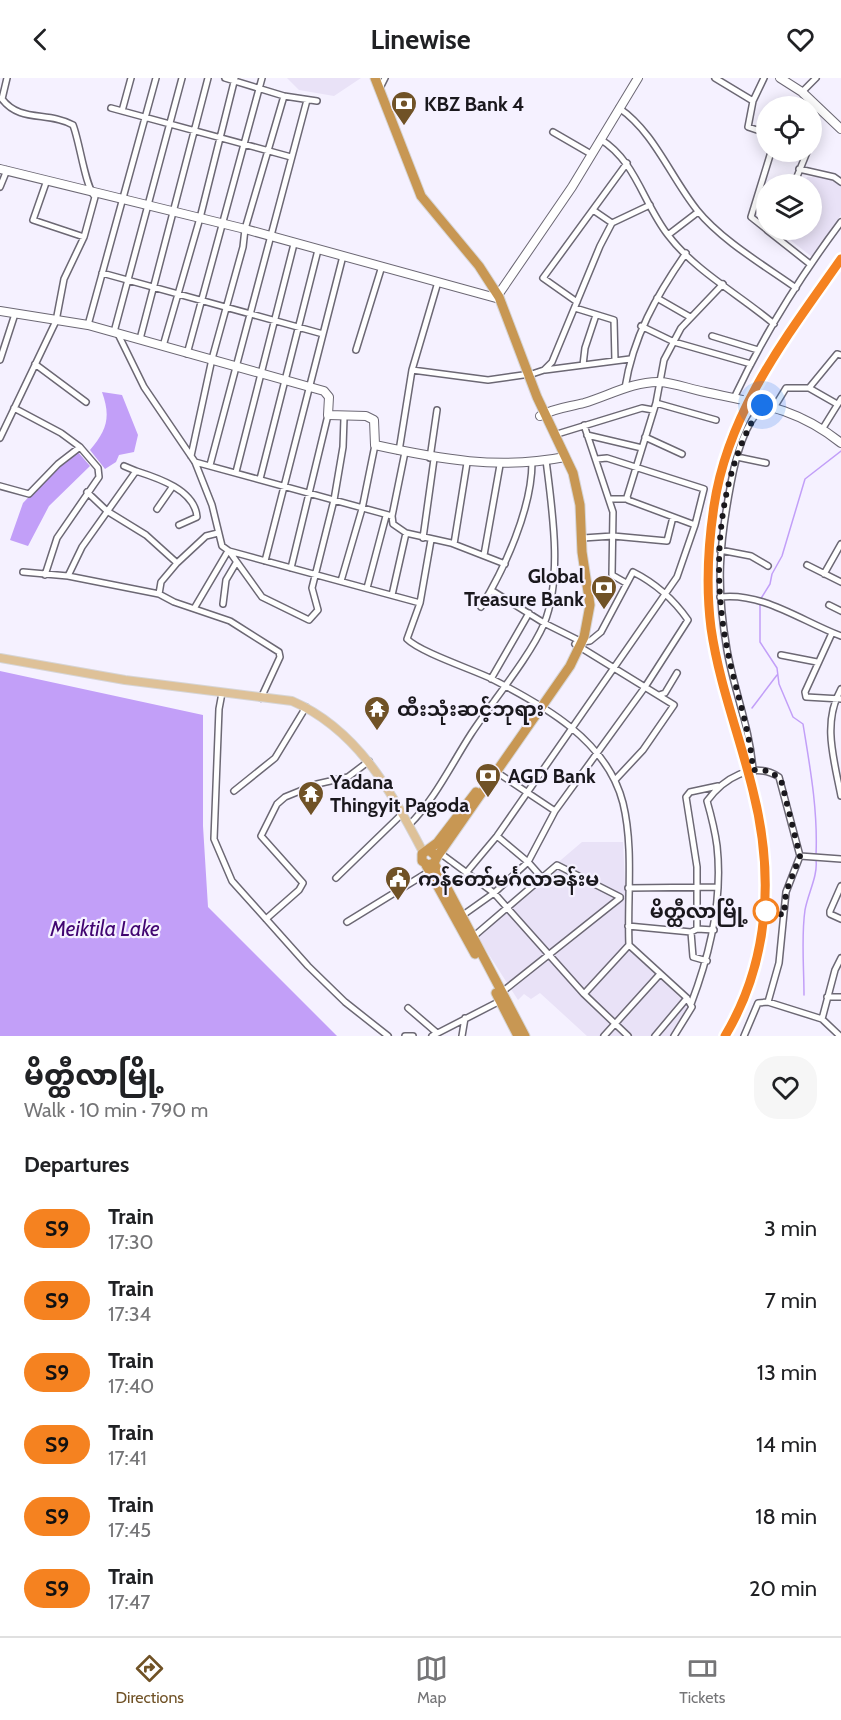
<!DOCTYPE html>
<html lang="en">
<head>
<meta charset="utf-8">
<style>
	body { margin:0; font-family:Cabin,"Noto Sans Myanmar",sans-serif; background:#f6f6f6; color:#202124; height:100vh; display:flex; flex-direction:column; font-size:22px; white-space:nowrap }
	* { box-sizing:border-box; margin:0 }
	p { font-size:20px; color:#757577 }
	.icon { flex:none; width:33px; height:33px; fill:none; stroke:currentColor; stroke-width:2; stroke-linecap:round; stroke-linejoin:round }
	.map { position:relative; height:958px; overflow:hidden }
	.panel { display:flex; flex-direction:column; background:#fff; flex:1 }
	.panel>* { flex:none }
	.badge { padding:0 12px; border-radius:20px; font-size:21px; line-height:39px }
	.buttons { position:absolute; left:756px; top:18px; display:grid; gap:12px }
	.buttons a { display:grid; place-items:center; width:66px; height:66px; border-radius:50%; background:#fff; box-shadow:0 3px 15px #0003; font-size:30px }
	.you { position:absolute; width:30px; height:30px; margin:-15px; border:4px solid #fff; border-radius:50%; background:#1a73e8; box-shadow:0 0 0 9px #1a73e833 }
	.map>.badge { position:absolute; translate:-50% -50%; box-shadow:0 0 0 3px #fff }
	h2 { padding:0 24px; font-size:22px; line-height:54px }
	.round { display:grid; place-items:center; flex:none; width:63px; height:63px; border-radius:24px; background:#f6f6f6 }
	.headline { display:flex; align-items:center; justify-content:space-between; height:102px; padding:0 24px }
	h1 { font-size:28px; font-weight:800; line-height:45px }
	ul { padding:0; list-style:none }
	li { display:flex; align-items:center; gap:18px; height:72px; padding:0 24px }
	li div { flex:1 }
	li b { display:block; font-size:22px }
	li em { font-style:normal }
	li .badge { min-width:66px; font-weight:700; text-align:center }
	header { display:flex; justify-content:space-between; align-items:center; height:78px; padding:0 24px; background:#fff; font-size:27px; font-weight:800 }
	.tabs { display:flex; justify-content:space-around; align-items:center; height:84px; border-top:2px solid #e0e0e0; background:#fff; font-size:16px; color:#757577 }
	.tabs a { display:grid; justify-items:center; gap:3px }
	.tabs .active { color:#705226 }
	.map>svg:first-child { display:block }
	.built { fill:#e9e2f7 }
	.water { fill:#c29ff8 }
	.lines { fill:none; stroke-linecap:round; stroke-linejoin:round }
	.stream { stroke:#c29ff8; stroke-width:1.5 }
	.street-casing { stroke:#6c6874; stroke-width:8 }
	.secondary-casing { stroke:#6c6874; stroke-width:10 }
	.primary-casing { stroke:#d6d5d6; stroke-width:10 }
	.highway-casing { stroke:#d6d5d6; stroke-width:11 }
	.street { stroke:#fff; stroke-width:5 }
	.secondary { stroke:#fff; stroke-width:8 }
	.primary { stroke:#dec198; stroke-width:8 }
	.highway { stroke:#c89753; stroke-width:9 }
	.rail-casing { stroke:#45434a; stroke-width:4 }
	.rail { stroke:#f5f1ff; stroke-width:1.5; stroke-dasharray:4.5; stroke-linecap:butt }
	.line-casing { stroke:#fff; stroke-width:14 }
	.line { stroke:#f58220; stroke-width:9 }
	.walk { stroke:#1a181d; stroke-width:6; stroke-dasharray:0 10.8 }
	.stop-dot { fill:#fff; stroke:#f58220; stroke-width:3 }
	.labels { text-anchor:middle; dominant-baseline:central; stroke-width:4.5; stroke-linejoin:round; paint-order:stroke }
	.poi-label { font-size:20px; font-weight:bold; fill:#1a181d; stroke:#f5f1ff; text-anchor:start }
	.stop-label { font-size:20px; font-weight:bold; fill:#1a181d; stroke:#f5f1ff; text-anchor:end }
	.water-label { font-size:21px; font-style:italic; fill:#410571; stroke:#f5f1ff }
</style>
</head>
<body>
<header><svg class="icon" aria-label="back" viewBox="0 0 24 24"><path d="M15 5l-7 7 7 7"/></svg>Linewise<svg class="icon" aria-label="heart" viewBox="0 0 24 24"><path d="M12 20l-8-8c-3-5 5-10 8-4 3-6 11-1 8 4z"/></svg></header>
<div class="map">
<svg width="841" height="958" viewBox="0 0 841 958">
	<rect width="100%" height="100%" fill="#f5f1ff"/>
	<path class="built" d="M287,0H361L334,18L299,12Z
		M807,99H828L841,107V137L812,179L784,157L786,152H812V106H804Z
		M582,764H623L628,869L693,932L674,958H587L540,915L531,921L524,916L518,922L475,855Z"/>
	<path class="water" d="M102,314L122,317L138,357L134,374L119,377L116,384L105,391L90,372C107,352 111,339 102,314Z
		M78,374L90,388L49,428L28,468L10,462L23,425L60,386Z
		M0,593L203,637V748L208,829L337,958H0Z"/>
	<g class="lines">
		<path class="stream" d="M752,630L777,597
			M816,777C818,732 810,689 803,646L793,639L779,606L777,590L760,564V522L770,506L772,496L782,478L805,401L841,373
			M804,917C804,889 801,859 805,832C808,815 818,798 816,782"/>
		<defs>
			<path id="street" d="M225,0L284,18L317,23
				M715,0L753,23
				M764,0L753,23L748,49L766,55
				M380,10L385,0
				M802,14L816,0
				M111,30L291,79
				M619,30C654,54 670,98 697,132C721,162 765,188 796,210
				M122,33L131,0
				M553,54L591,76
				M600,61C636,83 643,125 668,157C695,193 740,217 774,246
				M799,91L834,99L841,104
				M47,102L33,142L84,159
				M794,106L807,74
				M0,109L7,92
				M593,132L612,145
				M766,151L751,139L771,74
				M767,152L810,186
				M668,157L698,134
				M102,195L323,256
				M657,220L690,239
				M577,224L543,200L627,85
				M575,230L614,242L615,283
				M88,247L156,0
				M641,248L674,264L751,286
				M114,254L182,0
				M118,256L144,309L195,384L212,427L222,468L229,473L420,525
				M712,258L758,272
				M140,261L208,0
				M163,268L200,140L235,0
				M356,272L382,188
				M187,276L262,0
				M0,282L15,236
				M35,286L86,324
				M583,287L585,270L596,237
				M412,292L488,302L523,297
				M545,292L630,281
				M529,297L544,292L552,284L600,168L612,145L650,127
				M625,310C633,259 656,218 686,175
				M809,310L837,276L841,277
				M734,320C763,258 800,199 841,144
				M656,325L716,342
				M775,328L786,310H809L837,326
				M14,330L61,355L80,369
				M584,347L613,434L612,497L626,505
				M823,350L841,321
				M554,357L642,330L653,332
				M587,357L642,370
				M645,359L682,376
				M0,360L56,243L64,201L84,159L95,119C85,108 80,65 73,47C48,33 20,45 2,21L7,0
				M399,373L412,292L438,204
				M191,378L212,281L243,169L245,151L284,18
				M737,379L766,385
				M430,380L437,332
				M597,381L607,380L704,411L695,447
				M195,384L392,438L393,446L406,455L451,465L505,486
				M210,387L307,22
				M124,388L136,393
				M236,394L294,166
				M260,401L318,172
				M0,408L29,416L58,386L80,369L98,390L99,399L57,460L45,497
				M87,414L107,433L146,457L177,485L161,504L159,516
				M609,421H628
				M157,431L173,408
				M392,438L405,374
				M423,460L434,381
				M583,460L613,458L667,463L673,439
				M431,462L420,525L407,561C420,574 471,591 490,600C543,627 607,662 623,725C634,770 627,821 629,867L687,920L692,929L674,958
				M454,466L467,385
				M720,472L751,478L768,488
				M229,473L262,519L309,542L318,532L312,510L334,422L343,369L344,340
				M484,477L500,387
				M265,483L343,178
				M177,485L206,458L218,455
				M807,487L841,504
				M291,490L328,337
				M23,494L68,498L159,516L174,524L230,543L279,574L280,579L261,620
				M824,496L841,466
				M68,498L82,469L136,393C158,400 195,412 197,439L179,447
				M341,503L362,431L375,367
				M367,510L386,438
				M392,517L406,455
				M720,519C763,514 801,543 841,558
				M223,526L226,502L236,485
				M829,527L841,533
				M195,529L228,473
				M481,529C505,490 532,430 532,384
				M832,555L805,614L806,619L841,621
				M575,566L674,627L643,672L615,702
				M781,577L817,584
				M491,601L529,535
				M841,611C822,645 834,681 841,718
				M222,615L219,631L214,761L232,803L308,888L345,924L388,958
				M659,617L665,615L677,595
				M492,691L555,733
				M753,692C750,651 734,612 727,572C716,508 719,468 731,405C736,378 744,345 765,326
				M234,713L275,680L306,629
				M409,747C435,721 451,687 471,656C492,624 529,580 544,546C563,499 552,431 546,382
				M497,758L528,784L543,801
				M440,775L494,815L584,916L628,958
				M800,778L786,814L779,885L768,924L822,941
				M800,778L841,781
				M466,795L497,758L677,499L695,447L628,422L627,419L656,325L664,282L681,250L723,206
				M336,800L403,735
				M841,808L830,833V836L841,841
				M628,810L717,809
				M463,837L494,815L528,784L555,733L645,609L688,542C674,522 655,505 633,494L601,554L590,563L582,564L544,545L491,512
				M266,841L299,812L303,805L261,758L277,726L285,719L317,706L348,699L369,683
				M347,844L430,793
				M628,848L691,854L697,851L714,852
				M697,851V789L686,719L690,714L718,708
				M691,854L693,879L707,883
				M473,859L557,787L620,819
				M502,914L620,820
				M584,916L629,867
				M827,919H841
				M691,926C710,876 723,822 717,768C715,753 711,737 707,723C723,701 753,682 779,699L800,778
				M408,930L437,955
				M822,941L835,892L841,880
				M822,941L840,958
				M405,958H413
				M432,958L500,923
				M462,958L465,940
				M604,958L660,896
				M655,958L687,920
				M744,958L758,925L768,924"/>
			<path id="secondary" d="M780,0L802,14L841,51
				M0,91L245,151L496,220L572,109L638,0
				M0,233L88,247L324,313L329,319L328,337L366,338L374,342L375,367C439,381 499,392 565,379
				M540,338C554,330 569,329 584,325C608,318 634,303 660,304C674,305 690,311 705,314C757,325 798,330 841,365"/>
			<path id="primary" d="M0,580L125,602L292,623C357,651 392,714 423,774"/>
			<path id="highway" d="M375,0L421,118L479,188L499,219L537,319L573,395L580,427L582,474L590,527L584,559L570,588L437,779
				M429,772L437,779L434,785L428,787L422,783V776L437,765L476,714
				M434,785L525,958
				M426,787L475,876
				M496,915L518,958"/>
		</defs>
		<use href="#street" class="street-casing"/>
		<use href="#secondary" class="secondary-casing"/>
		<use href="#primary" class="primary-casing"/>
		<use href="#highway" class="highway-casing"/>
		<use href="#street" class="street"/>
		<use href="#secondary" class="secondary"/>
		<use href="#primary" class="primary"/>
		<use href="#highway" class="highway"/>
		<defs>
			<path id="rail" d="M725,958C770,883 775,796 753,713C740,659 719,606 712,550C706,511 708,468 714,428C728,332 787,258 841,181"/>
		</defs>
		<use href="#rail" class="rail-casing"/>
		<use href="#rail" class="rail"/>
	</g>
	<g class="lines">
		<defs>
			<path id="line" d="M725,958C770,883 774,796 753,713C740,659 719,606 711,550C706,511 708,468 714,428C728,333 787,258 841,181"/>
		</defs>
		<use href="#line" class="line-casing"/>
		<use href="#line" class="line"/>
		<path class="walk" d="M762,327C716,397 711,495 728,575C736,614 750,652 753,692L770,693L781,702L800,778L786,814L784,837L766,833"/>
	</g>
	<defs>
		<symbol id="bank-pin" viewBox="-11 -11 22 30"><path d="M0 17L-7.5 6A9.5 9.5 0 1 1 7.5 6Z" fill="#705226" stroke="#f5f1ff"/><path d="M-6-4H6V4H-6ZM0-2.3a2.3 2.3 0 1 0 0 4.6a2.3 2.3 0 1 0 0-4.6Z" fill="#fff"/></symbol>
		<symbol id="temple-pin" viewBox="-11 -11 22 30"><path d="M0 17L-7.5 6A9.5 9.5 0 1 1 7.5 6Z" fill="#705226" stroke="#f5f1ff"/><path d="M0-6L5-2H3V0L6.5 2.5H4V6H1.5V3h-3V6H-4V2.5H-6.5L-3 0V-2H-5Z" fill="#fff"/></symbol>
		<symbol id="civic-pin" viewBox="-11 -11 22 30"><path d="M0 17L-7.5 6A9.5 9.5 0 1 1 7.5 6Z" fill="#705226" stroke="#f5f1ff"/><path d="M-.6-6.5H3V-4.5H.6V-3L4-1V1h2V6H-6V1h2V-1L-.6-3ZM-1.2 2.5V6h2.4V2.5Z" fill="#fff"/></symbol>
	</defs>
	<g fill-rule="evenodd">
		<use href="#bank-pin" x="389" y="11" width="30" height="40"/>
		<use href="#bank-pin" x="589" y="495" width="30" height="40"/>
		<use href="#temple-pin" x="362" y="616" width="30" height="40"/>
		<use href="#bank-pin" x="473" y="683" width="30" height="40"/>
		<use href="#temple-pin" x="296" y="701" width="30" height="40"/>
		<use href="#civic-pin" x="383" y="786" width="30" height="40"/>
	</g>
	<circle class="stop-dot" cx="766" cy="833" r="12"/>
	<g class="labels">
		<g class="poi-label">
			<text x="424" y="26">KBZ Bank 4</text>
			<text x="584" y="498" text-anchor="end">Global<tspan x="584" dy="23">Treasure Bank</tspan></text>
			<text x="397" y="631">ထီးသုံးဆင့်ဘုရား</text>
			<text x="508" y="698">AGD Bank</text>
			<text x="330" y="704">Yadana<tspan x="330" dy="23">Thingyit Pagoda</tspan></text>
			<text x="418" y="801">ကန်တော်မင်္ဂလာခန်းမ</text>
		</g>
		<g class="stop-label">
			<text x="748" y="833">မိတ္ထီလာမြို့</text>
		</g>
		<g class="water-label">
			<text x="105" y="850">Meiktila Lake</text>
		</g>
	</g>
</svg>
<div class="buttons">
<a><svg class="icon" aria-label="locate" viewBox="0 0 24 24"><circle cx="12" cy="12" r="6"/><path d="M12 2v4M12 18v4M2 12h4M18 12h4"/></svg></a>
<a><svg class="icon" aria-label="layers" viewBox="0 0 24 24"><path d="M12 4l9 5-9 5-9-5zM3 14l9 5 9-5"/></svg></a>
</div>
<div class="you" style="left:762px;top:327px"></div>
</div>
<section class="panel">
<div class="headline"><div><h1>မိတ္ထီလာမြို့</h1><p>Walk · 10 min · 790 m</p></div><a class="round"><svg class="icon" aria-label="heart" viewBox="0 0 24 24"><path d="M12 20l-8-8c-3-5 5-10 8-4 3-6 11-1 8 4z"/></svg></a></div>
<h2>Departures</h2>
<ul>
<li><span class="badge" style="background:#f58220;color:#111">S9</span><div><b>Train</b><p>17:30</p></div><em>3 min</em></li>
<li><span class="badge" style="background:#f58220;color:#111">S9</span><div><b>Train</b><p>17:34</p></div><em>7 min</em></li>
<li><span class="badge" style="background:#f58220;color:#111">S9</span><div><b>Train</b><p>17:40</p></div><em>13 min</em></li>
<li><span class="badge" style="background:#f58220;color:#111">S9</span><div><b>Train</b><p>17:41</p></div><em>14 min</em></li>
<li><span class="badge" style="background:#f58220;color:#111">S9</span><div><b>Train</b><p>17:45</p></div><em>18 min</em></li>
<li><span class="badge" style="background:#f58220;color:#111">S9</span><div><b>Train</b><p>17:47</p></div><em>20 min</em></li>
</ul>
</section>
<nav class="tabs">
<a class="active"><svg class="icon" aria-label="directions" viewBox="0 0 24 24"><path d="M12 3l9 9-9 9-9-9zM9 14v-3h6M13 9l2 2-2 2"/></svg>Directions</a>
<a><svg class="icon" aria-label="map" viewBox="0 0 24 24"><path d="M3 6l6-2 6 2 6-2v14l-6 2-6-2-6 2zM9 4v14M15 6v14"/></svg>Map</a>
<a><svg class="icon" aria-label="tickets" viewBox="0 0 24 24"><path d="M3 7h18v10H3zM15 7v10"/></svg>Tickets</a>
</nav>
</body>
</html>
